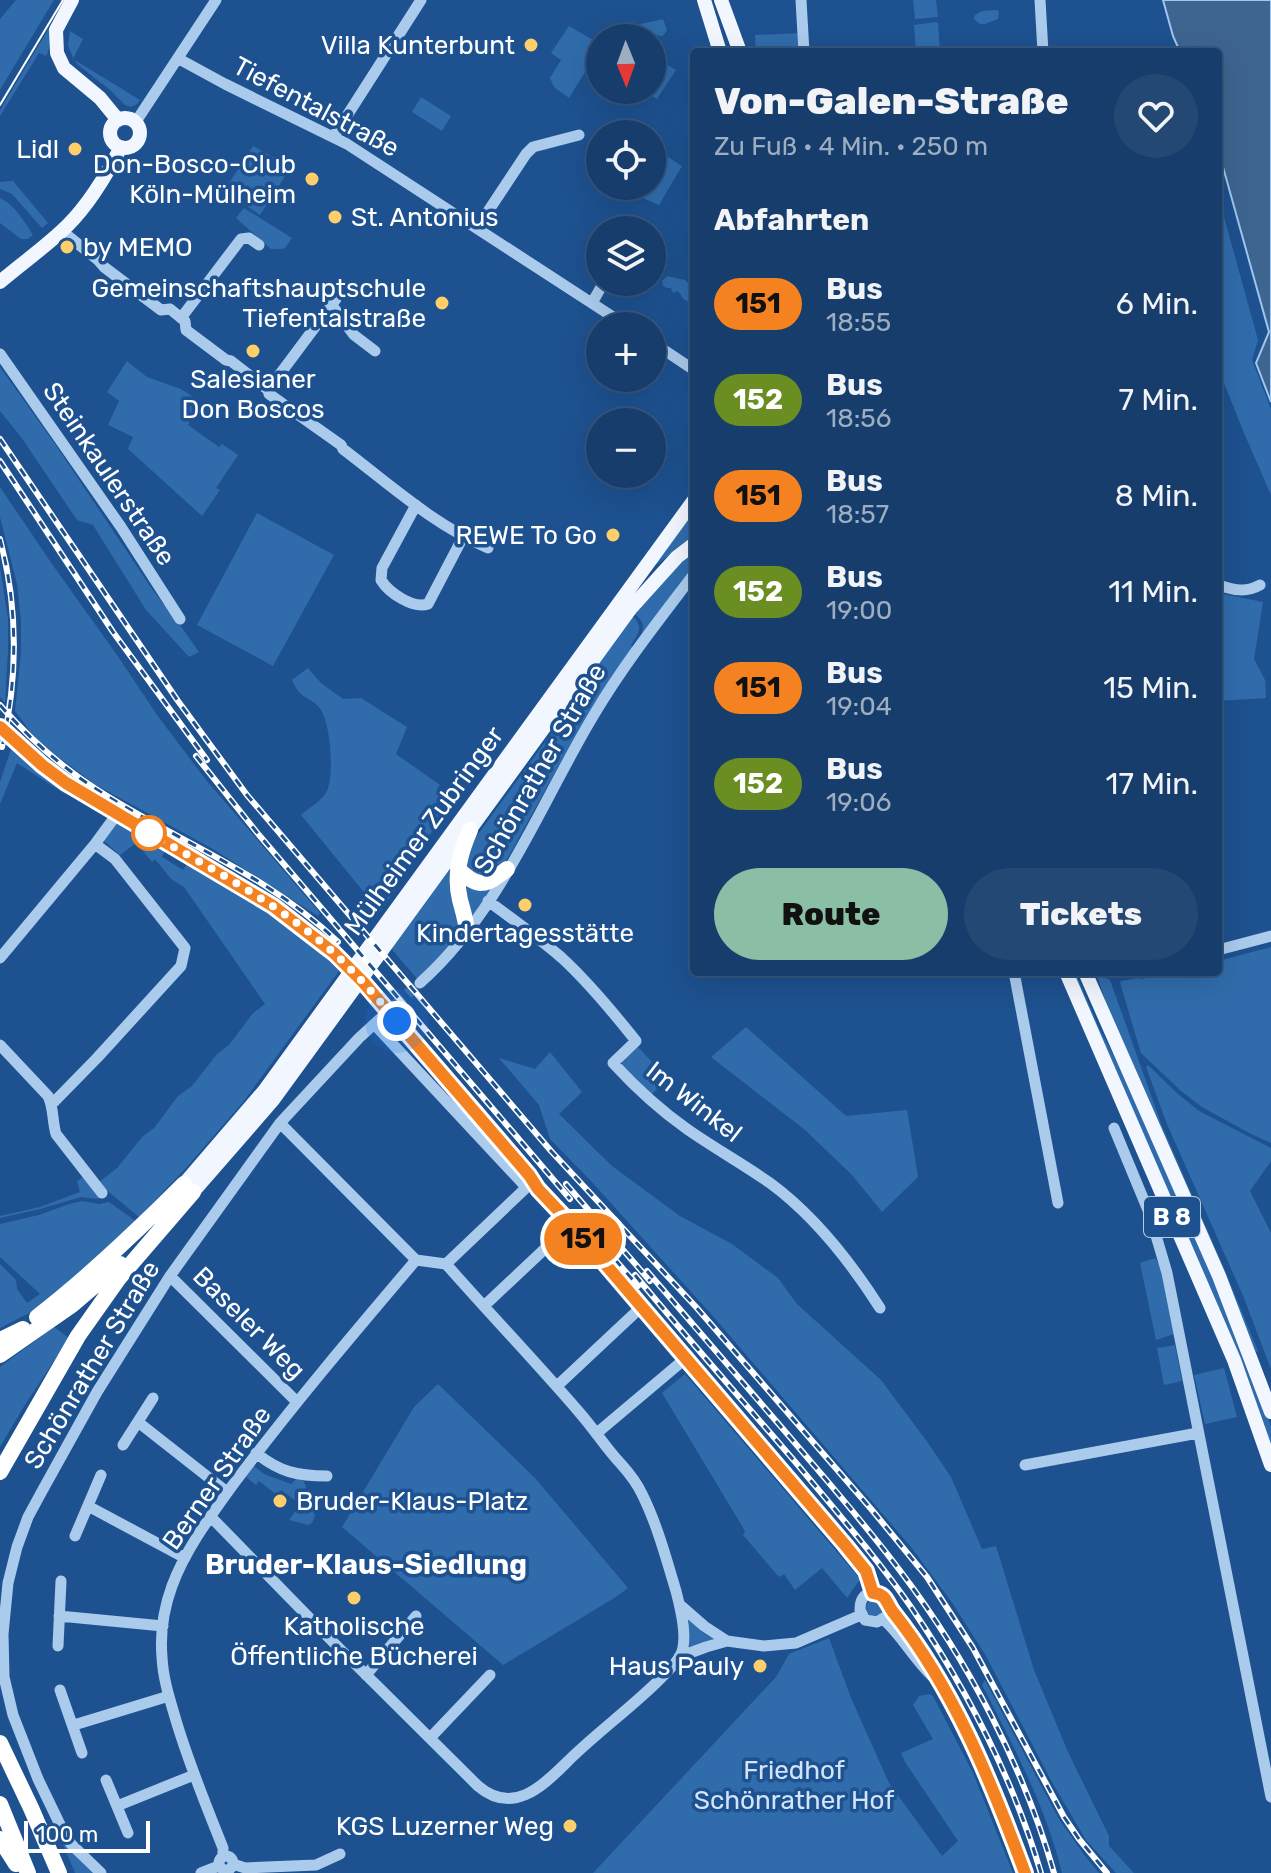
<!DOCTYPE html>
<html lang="de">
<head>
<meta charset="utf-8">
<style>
	body { margin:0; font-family:Rubik,sans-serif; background:#234873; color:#f1f3f6; height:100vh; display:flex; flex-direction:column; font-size:30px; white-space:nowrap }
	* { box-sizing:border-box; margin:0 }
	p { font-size:26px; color:#9eaec1 }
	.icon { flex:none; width:44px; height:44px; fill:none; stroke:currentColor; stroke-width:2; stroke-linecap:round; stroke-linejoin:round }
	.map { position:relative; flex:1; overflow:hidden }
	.details { position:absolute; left:690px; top:48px; width:532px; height:928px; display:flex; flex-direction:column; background:#163d6b; border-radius:8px; box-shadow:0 8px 32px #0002,0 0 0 2px #35567e }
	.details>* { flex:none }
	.badge { padding:0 16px; border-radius:26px; font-size:28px; line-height:52px }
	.needle { width:52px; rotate:179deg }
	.tools { position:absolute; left:586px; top:24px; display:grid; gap:16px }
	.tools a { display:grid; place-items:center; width:80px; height:80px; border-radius:50%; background:#163d6b; box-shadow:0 8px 32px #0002,0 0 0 2px #35567e; font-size:40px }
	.scale { position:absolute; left:24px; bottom:20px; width:126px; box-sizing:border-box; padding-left:8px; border:4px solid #fff; border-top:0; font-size:22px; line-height:28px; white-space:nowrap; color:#fff; -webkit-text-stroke:6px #1d518f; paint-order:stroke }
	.you { position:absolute; width:40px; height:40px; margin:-20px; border:6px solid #fff; border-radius:50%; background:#1a73e8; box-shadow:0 0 0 12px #1a73e833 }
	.map>.badge { position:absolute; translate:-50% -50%; box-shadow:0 0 0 4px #fff }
	h2 { padding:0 24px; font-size:30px; line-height:72px }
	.round { display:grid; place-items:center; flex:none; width:84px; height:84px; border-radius:42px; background:#234873 }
	.headline { display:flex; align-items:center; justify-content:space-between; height:136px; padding:0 24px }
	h1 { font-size:38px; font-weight:800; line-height:60px }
	.cta { display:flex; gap:16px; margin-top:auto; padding:16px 24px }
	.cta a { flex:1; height:92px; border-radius:48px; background:#8abfa5; color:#111; font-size:32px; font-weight:800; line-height:92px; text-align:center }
	.cta a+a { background:#234873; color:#f1f3f6 }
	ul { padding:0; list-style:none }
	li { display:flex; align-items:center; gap:24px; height:96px; padding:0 24px }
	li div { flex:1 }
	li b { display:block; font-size:30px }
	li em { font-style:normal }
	li .badge { min-width:88px; font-weight:700; text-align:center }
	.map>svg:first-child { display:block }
	.green { fill:#306cac }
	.water { fill:#3e6490; stroke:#9ec6ef; stroke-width:2 }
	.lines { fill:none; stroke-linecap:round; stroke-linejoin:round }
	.minor-tunnel { stroke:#3f6ba0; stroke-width:11; stroke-dasharray:11 5.5; stroke-linecap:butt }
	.minor { stroke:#abcbed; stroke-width:11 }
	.major { stroke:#f2f7ff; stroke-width:14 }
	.highway { stroke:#fff; stroke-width:16 }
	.tram { stroke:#fff; stroke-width:2 }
	.rail-casing { stroke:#fff; stroke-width:6 }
	.rail { stroke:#1d518f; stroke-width:3; stroke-dasharray:9; stroke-linecap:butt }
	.line-casing { stroke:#fff; stroke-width:18 }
	.line { stroke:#f58220; stroke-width:12 }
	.walk { stroke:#fff; stroke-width:8; stroke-dasharray:0 14.4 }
	.poi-dot { fill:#fdce69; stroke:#1d518f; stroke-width:3 }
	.stop-dot { fill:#fff; stroke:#f58220; stroke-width:4 }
	.labels { text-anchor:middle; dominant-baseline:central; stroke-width:7; stroke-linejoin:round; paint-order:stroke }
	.shield { fill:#1d518f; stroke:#bbcbdd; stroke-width:2 }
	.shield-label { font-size:24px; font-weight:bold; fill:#fff }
	.poi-label { font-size:26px; fill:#fff; stroke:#1d518f; text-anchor:end }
	.street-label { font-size:26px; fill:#fff; stroke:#1d518f }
	.park-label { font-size:26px; fill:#d1e4fa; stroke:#1d518f }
	.neighbourhood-label { font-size:28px; font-weight:bold; fill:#fff; stroke:#1d518f }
</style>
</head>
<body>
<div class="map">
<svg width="1271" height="1873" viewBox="0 0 1271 1873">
	<rect width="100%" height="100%" fill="#1d518f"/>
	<path class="green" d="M16,0H54L0,90V19Z
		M913,0H936L938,17L915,19Z
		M997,10L999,12L998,19L985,24H980L974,19L975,15L982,11Z
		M55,18L48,52L46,56L39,53L0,116V110Z
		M663,19L667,30L663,36L645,34L637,29L641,24Z
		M936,22L938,23L940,52H916L914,25Z
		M569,26L600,44V48L569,98L554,87L550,78L561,60L551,53Z
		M70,31L83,39L73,59L140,100L137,104L131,107L125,105L109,89L78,65L73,58L68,45Z
		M799,33L800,52H756L755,35Z
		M652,56L676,70L657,99L642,90H652Z
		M421,97L451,116L442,131L412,112Z
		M253,146L291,167L260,215L224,191Z
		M668,157L682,166L659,205L643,198L650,186H652V183Z
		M13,181L48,223L42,228L12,194L0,189V182Z
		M1218,195L1258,340L1252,360L1271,409V495L1244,433L1218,368Z
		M0,198C15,205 24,221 33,235L28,239H21L0,223Z
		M244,208L292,238L285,248L281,249H271L236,218Z
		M667,276L685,280L694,289V300L690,303L682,298L680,293L677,291L673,293L671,288H667L663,286L662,281Z
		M127,361L147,377L181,389L199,401L188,425L219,447L222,444L238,455L216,488L220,490L202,516L128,449L133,437L108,425L119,401L107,392Z
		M0,367L55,444L150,586L163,604L168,608L199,652L189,657L146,610L93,525L77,520L21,437L0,411Z
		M0,487L52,564L117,655L157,715L206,780L320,913L318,916L213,849L96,785L52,752L32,734L15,711L21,653V621L17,584L0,517Z
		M694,508V537L649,570Z
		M257,513L334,555L273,666L197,625Z
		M694,551V567L636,646C643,633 648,623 634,614L667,574Z
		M0,567L8,619V651L5,703L0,697Z
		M1218,593L1263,602L1254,659L1265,680L1266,698L1218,701Z
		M632,616C644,626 639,633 631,645L634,649L566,756H564L504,865L484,880L465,868L468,848L561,720L599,660Z
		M308,668L321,683L343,699L361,698L407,727L396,754L440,785L437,789L453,803L412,859L408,871L380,912L301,815C309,808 321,801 326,793C335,778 331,718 318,706C304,693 301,700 292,680Z
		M11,749L66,792L65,794L17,763L0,804V782Z
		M117,821L165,851L162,857L183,870L188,863L268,911L314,946L339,971L244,1101L186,1168L139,1217L98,1183L117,1168L143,1136L154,1128L178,1096L192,1086L217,1054L229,1045L253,1013L265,1004L184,887L171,879L155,859L152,862L136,843L120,855L104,841V839Z
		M451,863L462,932L418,980L390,947Z
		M461,879L491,889L472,916Z
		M1271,947V1143L1251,1134L1202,1107L1181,1091L1141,1053L1120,983L1121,981L1138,978L1141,979L1171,972H1218V961Z
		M1072,972H1075L1100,1030L1119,1066L1221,1295L1271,1426V1447L1231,1337Z
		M1096,972H1103L1106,978L1110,980L1162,1126L1226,1273L1258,1351L1256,1352L1224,1274L1109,1013Z
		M746,1027L846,1116L907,1110L918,1177L882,1212L852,1175L805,1130L711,1057Z
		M636,1047H638L662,1073V1077L656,1083L659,1086L651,1096L622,1068V1061Z
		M550,1052L582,1092L559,1114L612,1166L680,1216L732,1244L778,1278L797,1304L881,1380L926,1440L951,1477L982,1549L996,1546L1034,1670L1068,1752L1109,1836V1846L1134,1873H1116L1086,1840L1053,1784L986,1656L953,1604L911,1547L712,1315L591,1181L550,1139L539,1105L499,1058L535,1069Z
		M1148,1065L1178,1094L1199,1111L1271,1148V1161L1250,1191L1271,1233V1369L1244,1298L1167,1124L1146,1067Z
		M83,1177L101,1197L98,1199L81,1197L40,1209L0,1218V1216L40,1207L80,1192L77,1181Z
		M82,1201L99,1204L109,1202L137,1222L76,1277L37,1309L0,1328V1264L16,1280L17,1289L27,1303L40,1294L0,1257V1224L39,1215L69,1204Z
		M1155,1258L1160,1266L1174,1334L1156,1340L1140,1263Z
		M54,1327L69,1338L21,1411L0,1447V1367Z
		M1175,1345L1182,1381L1164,1385L1157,1348Z
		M1224,1368L1237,1417L1205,1424L1194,1375Z
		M685,1374L860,1579L847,1598L822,1568L795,1590L784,1574L779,1577L743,1535L745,1531L662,1393Z
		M438,1384L536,1479L628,1588L616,1597L503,1665L342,1527L414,1407Z
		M254,1466L264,1474L291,1484L297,1478L304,1481L315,1515L312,1523L308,1525L289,1520L300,1504L281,1490L277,1495L259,1481L256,1485L246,1477Z
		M866 1608a9 9 0 1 1 18 0a9 9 0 1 1-18 0Z
		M687,1618L698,1629L714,1639L688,1651L689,1639Z
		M829,1638L851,1698L889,1783L942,1856L958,1841L905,1762L901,1753L933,1739L913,1705L919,1696L930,1694L933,1696L973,1773L1013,1873H593L776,1677L789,1654Z
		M985,1680L1059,1819L1085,1856L1099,1873H1062C1046,1807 1013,1745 982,1685Z
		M59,1835L96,1873H75Z"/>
	<path class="water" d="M1163,0H1271V402L1256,363L1269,332L1218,149V52H1180L1173,36Z"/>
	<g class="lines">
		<path class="minor-tunnel" d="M383,1016L420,983"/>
		<path class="minor" d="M801,0L804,52
			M1040,0L1043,52
			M179,59L225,84L347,144L627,326
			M135,123L216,0
			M334,136L421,0
			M477,228L526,154L533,147L579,135
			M62,231L98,260L104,267L161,310L170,309L185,321L186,330L226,360L231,361L268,390L269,394L341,445L343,449C389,484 434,525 488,548
			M592,303L604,282
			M331,304L354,335L375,351
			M181,318L241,239L249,238L259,245
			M652,342L694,370
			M0,354L121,527L180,619
			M268,390L336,299
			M416,505L382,568L381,580C389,593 413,609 428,604L463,537
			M1218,585C1233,590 1246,593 1260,585
			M0,727L42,765L66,783L273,906L334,953L363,982L397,1021L529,1175L538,1189L571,1224L845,1545L866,1571L873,1593
			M488,901C513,919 538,937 562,958C589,983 613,1012 636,1041L613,1063C636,1088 660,1110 687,1129C714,1148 743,1164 770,1183C815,1216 850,1261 880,1308
			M1218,950L1271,936
			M0,958L95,844L117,814
			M1014,972L1058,1203
			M1113,972H1124
			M420,983C501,911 540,804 595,713C624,664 660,619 694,574
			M374,1024L526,1187
			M0,1045L48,1096C54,1108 52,1121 56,1134L102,1193
			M52,1104L97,1058L181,966L185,948L115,859L95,844
			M280,1123L416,1260
			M1114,1128L1150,1215L1167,1273L1271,1797
			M446,1264L529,1185
			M170,1276L297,1402
			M484,1306L551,1243
			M557,1386L636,1312
			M138,1422L227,1492
			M597,1433L686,1358
			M123,1445L153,1398
			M256,1453C280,1472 297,1476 327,1476
			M1025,1465L1198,1433
			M88,1506L185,1558
			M211,1517L330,1639L478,1786C512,1815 541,1788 566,1763C594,1735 627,1711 656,1683C664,1675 674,1666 680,1656C689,1640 680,1607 676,1591C666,1558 657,1524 642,1494C637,1483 629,1473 621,1464C606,1448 594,1429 579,1412C536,1362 490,1314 446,1264L416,1260C354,1333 292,1406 235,1482C212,1514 186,1548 172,1586C164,1608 160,1634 162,1657C163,1678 169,1697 175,1717C188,1762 206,1805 223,1848V1856
			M75,1536L101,1475
			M680,1605L704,1626L727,1641
			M890,1608L887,1616L877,1622L865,1620L860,1610C860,1603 861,1598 867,1594C883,1586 887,1604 893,1612C955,1689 992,1781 1025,1873
			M59,1616L163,1626
			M884,1620C902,1636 914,1659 932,1676
			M58,1646L61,1581
			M679,1657L706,1647L727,1641L764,1646L796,1643L861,1615
			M366,1675L416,1616
			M60,1690L82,1753
			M74,1725L169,1696
			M430,1738L490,1675
			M106,1780L128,1833
			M117,1806L194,1775
			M219 1863a7 7 0 1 1 14 0a7 7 0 1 1-14 0Z
			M233,1864L245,1868L316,1865L340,1854
			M101,1873L71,1844L65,1835L38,1779L13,1715L4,1677L3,1634L8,1583L17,1547L28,1517L41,1493L97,1392L170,1276L280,1123L359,1038L383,1016
			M201,1873L219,1866"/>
		<path class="major" d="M72,0L56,30L57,53L64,68L100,98L118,120
			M704,0L720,52
			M721,0L740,52
			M110 133a15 15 0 1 1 30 0a15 15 0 1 1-30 0Z
			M0,282C22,263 47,246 68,225C89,204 107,174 121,147
			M1066,972L1234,1360L1271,1465
			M1085,972L1219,1276L1271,1412
			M184,1184L264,1091L694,500
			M193,1192L273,1100L631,608L677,557L694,544"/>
		<path class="highway" d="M458,869C478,889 486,886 507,869
			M467,932C466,920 463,911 460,900C454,875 460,853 470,830
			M37,1317C89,1277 137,1231 184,1184
			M0,1340L23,1329
			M0,1355L72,1305L120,1264
			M0,1472L78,1336L119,1278L193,1192
			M0,1743L31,1808L59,1873
			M0,1804L28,1873
			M0,1839L16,1864"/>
		<path class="tram" d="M0,105L63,0"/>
		<defs>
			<path id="rail" d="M0,439L178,701L247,795L551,1151L696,1307L872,1510L927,1577L973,1648L1064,1817L1079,1839L1107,1873
				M0,461L113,632L207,760
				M0,539C18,607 18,678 2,747
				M0,705C28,737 60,766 96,789C178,842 266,873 338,942
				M196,756L259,835L570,1199
				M566,1184L650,1281
				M591,1232L638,1286
				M647,1271C694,1326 741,1381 789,1436C827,1481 866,1525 901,1572C967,1659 1024,1767 1054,1873
				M635,1275C688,1339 743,1401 797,1464C836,1511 876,1557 911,1607C966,1688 1013,1778 1041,1873"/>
		</defs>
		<use href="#rail" class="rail-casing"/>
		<use href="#rail" class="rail"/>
	</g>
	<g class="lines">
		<defs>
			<path id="line" d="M0,727L42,765L66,783L273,906L334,953L363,982L529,1175L538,1189L571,1224L845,1545L866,1571L873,1593C887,1594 886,1603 893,1612C954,1689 991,1781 1025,1873"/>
		</defs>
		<use href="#line" class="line-casing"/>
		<use href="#line" class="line"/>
		<path class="walk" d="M149,833C212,869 279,904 334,953C357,974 377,998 397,1021"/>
	</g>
	<g class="poi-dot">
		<circle cx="531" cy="45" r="8"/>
		<circle cx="75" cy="149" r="8"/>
		<circle cx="312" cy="179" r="8"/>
		<circle cx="335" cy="217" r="8"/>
		<circle cx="67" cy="247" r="8"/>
		<circle cx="442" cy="303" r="8"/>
		<circle cx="253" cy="351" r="8"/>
		<circle cx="613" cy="535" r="8"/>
		<circle cx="525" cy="905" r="8"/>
		<circle cx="280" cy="1501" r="8"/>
		<circle cx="354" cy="1598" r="8"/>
		<circle cx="760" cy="1666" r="8"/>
		<circle cx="570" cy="1826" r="8"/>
	</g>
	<circle class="stop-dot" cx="149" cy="833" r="16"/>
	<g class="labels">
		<rect class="shield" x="1144" y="1197" width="56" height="40" rx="6"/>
		<g class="shield-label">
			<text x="1172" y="1217">B 8</text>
		</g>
		<g class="poi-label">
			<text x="515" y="45">Villa Kunterbunt</text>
			<text x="59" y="149">Lidl</text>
			<text x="296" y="164">Don-Bosco-Club<tspan x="296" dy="30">Köln-Mülheim</tspan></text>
			<text x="351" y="217" text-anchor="start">St. Antonius</text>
			<text x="83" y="247" text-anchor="start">by MEMO</text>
			<text x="426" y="288">Gemeinschaftshauptschule<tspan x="426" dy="30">Tiefentalstraße</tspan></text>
			<text x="253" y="379" text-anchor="middle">Salesianer<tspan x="253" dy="30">Don Boscos</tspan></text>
			<text x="597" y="535">REWE To Go</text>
			<text x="525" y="933" text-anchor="middle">Kindertagesstätte</text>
			<text x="296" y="1501" text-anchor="start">Bruder-Klaus-Platz</text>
			<text x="354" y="1626" text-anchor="middle">Katholische<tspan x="354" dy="30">Öffentliche Bücherei</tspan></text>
			<text x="744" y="1666">Haus Pauly</text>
			<text x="554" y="1826">KGS Luzerner Weg</text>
		</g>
		<g class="street-label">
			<text transform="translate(316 107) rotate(28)">Tiefentalstraße</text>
			<text transform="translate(109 474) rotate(56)">Steinkaulerstraße</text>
			<text transform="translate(540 769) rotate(-60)">Schönrather Straße</text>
			<text transform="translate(424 831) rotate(-54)">Mülheimer Zubringer</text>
			<text transform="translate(694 1102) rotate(38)">Im Winkel</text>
			<text transform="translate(249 1323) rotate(45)">Baseler Weg</text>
			<text transform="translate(92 1365) rotate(-59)">Schönrather Straße</text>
			<text transform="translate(217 1478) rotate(-55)">Berner Straße</text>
		</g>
		<g class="park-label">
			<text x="794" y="1770">Friedhof<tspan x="794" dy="30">Schönrather Hof</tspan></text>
		</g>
		<g class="neighbourhood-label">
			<text x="366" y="1564">Bruder-Klaus-Siedlung</text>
		</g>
	</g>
</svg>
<div class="tools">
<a><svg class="needle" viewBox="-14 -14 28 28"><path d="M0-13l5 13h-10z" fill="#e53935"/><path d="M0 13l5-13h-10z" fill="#9eaec1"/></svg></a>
<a><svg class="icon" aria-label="locate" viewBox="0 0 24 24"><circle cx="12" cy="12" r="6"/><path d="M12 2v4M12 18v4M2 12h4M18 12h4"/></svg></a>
<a><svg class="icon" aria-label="layers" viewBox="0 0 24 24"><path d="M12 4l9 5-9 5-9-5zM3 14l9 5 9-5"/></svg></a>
<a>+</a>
<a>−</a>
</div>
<div class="scale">100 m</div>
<div class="you" style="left:397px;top:1021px"></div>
<b class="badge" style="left:583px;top:1239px;background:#f58220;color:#111">151</b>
<section class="details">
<div class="headline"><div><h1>Von-Galen-Straße</h1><p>Zu Fuß · 4 Min. · 250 m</p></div><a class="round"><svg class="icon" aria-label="heart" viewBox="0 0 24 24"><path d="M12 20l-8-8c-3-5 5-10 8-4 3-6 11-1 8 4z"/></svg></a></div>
<h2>Abfahrten</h2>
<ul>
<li><span class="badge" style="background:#f58220;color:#111">151</span><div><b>Bus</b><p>18:55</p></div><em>6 Min.</em></li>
<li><span class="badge" style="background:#6b8e23;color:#fff">152</span><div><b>Bus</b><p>18:56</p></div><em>7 Min.</em></li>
<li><span class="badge" style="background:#f58220;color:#111">151</span><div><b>Bus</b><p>18:57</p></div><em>8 Min.</em></li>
<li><span class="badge" style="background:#6b8e23;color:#fff">152</span><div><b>Bus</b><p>19:00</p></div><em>11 Min.</em></li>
<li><span class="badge" style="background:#f58220;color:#111">151</span><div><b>Bus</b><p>19:04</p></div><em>15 Min.</em></li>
<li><span class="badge" style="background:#6b8e23;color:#fff">152</span><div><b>Bus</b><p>19:06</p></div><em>17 Min.</em></li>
</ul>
<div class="cta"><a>Route</a><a>Tickets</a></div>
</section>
</div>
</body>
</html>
